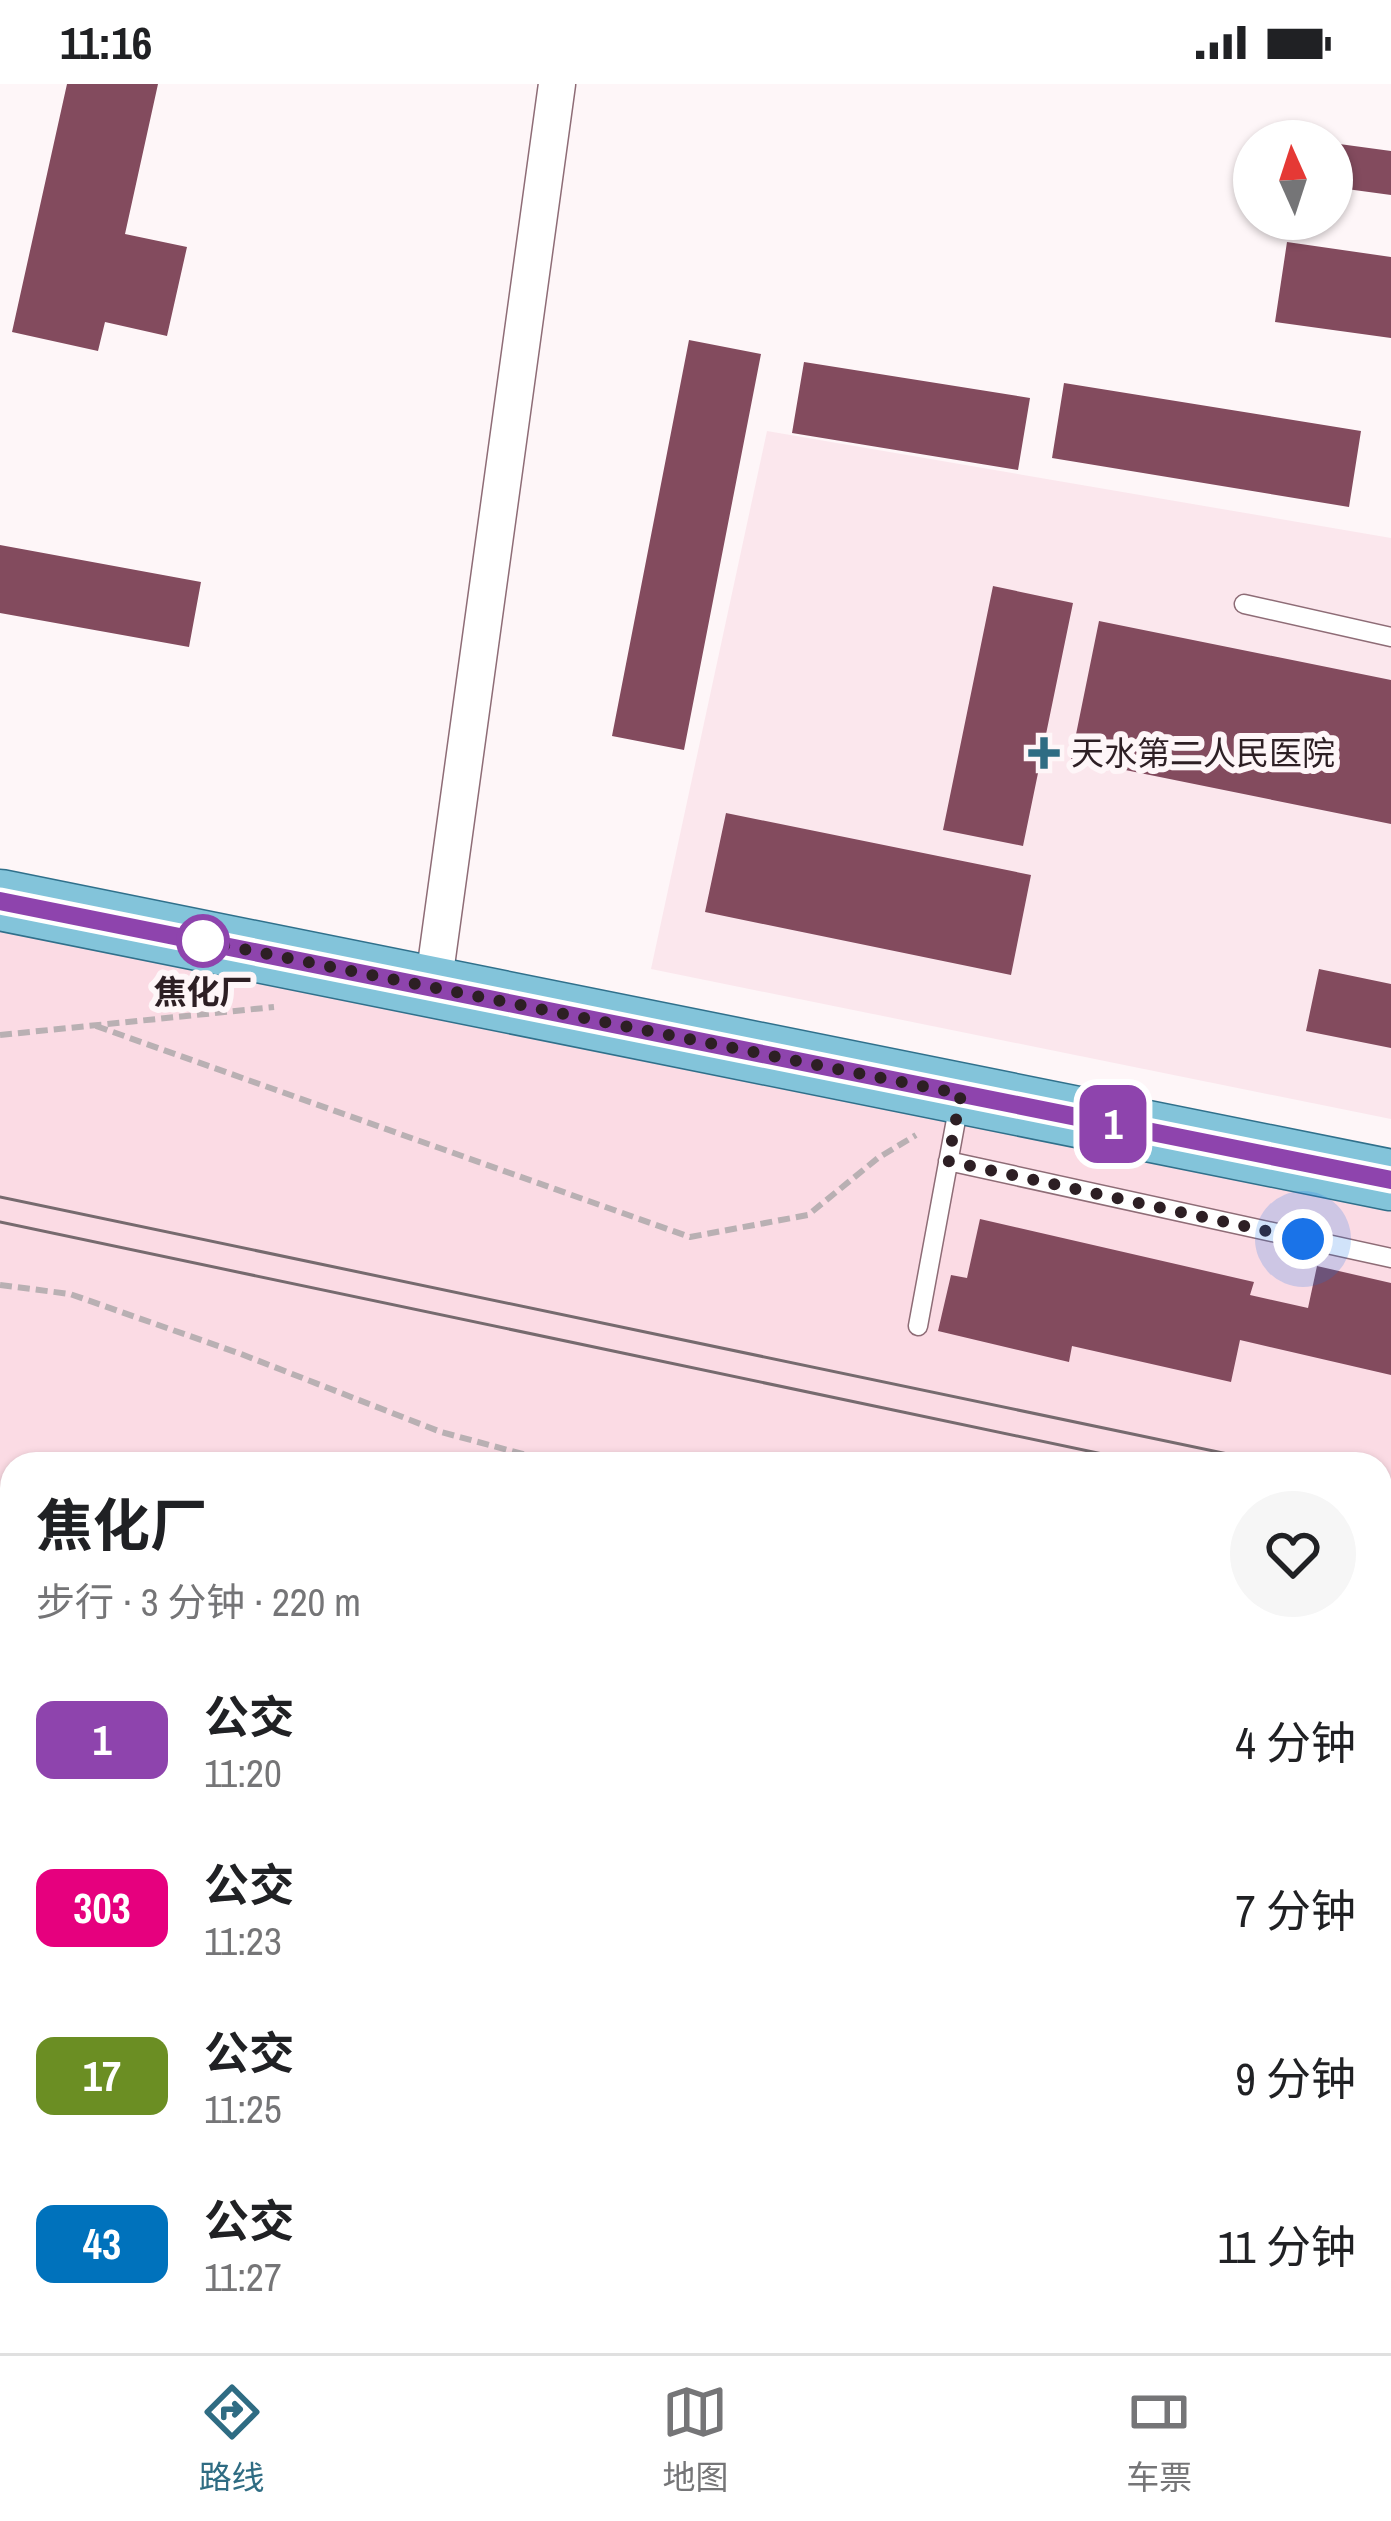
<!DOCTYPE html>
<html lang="zh">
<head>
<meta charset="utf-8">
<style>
	body { margin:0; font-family:"Archivo Narrow","Noto Sans SC",sans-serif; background:#f6f6f6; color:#202124; height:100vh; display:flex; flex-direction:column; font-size:45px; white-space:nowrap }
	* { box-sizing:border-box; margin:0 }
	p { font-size:39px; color:#757577 }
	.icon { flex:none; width:66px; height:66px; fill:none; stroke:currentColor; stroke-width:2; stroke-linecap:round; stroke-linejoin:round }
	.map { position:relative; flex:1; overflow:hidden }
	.drawer { position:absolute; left:0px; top:1368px; width:1392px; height:903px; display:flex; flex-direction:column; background:#fff; border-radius:36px 36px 0 0; box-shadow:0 3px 9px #0004 }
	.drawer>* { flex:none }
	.badge { padding:0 24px; border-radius:18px; font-size:42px; line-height:78px }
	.needle { width:78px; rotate:357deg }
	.fabs { position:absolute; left:1233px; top:36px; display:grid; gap:24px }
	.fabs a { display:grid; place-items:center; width:120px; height:120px; border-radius:50%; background:#fff; box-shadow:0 3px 9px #0004; font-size:60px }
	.you { position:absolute; width:60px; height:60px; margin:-30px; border:9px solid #fff; border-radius:50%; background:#1a73e8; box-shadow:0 0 0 18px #1a73e833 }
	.map>.badge { position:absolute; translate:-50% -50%; box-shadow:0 0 0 6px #fff }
	.round { display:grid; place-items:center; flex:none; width:126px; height:126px; border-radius:63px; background:#f6f6f6 }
	.headline { display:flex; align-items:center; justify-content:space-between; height:204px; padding:0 36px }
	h1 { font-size:57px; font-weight:700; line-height:90px }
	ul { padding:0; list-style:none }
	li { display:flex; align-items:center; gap:36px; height:168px; padding:0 36px }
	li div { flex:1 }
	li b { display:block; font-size:45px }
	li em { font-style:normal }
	li .badge { min-width:132px; font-weight:700; text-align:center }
	.status { display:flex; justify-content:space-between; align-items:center; height:84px; padding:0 60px; background:#fff; direction:ltr }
	.status svg { height:33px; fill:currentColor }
	.dock { display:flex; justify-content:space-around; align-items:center; height:168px; border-top:3px solid #e0e0e0; background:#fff; font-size:33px; color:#757577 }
	.dock a { display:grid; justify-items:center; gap:6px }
	.dock .current { color:#2f6c83 }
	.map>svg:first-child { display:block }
	.built { fill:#fbe7ed }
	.green { fill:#fbdbe4 }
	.water { fill:#edacc0 }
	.building { fill:#834b5e }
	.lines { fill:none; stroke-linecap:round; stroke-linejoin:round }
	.lane-casing { stroke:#8e6c76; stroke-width:21 }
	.street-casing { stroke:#8e6c76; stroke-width:39 }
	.primary-casing { stroke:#30708b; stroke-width:63 }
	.path { stroke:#b9b0b3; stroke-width:6; stroke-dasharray:12 6; stroke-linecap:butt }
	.lane { stroke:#fff; stroke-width:18 }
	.street { stroke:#fff; stroke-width:36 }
	.primary { stroke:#83c4da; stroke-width:60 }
	.tram { stroke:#766a6e; stroke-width:3 }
	.line-casing { stroke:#fff; stroke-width:27 }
	.line { stroke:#8e44ad; stroke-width:18 }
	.walk { stroke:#2d1f24; stroke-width:12; stroke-dasharray:0 21.6 }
	.poi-dot { fill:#2f6c83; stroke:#fef6f8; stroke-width:4.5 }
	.stop-dot { fill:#fff; stroke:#8e44ad; stroke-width:6 }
	.labels { text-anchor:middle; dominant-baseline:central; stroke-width:12; stroke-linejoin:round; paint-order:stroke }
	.poi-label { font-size:33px; fill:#2d1f24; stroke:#fef6f8; text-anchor:start }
	.stop-label { font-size:33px; font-weight:bold; fill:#2d1f24; stroke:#fef6f8 }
</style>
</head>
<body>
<div class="status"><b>11:16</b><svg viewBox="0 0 49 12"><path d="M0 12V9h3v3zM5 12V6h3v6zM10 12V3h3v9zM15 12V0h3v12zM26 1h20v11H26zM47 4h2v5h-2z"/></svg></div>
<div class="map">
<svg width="1391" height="2269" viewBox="0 0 1391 2269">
	<rect width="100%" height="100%" fill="#fef6f8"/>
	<path class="built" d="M767,347L1391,454V1035L651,885Z"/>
	<path class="green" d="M0,833L1391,1098V1702L1380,1700V1380H12V1431L0,1429Z"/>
	<path class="water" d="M0,1439L12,1442V2259H1380V1714L1391,1717V2269H0Z"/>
	<path class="building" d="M67,0H158L125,150L187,163L167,252L105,238L98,267L12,248Z
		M1332,59L1391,67V111L1332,103Z
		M1287,158L1391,173V254L1275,238Z
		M689,256L761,270L684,666L612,652Z
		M804,278L1030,314L1018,386L792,349Z
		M1064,299L1361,347L1349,423L1052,374Z
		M0,461L201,498L189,563L0,529Z
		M993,502L1073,519L1023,762L943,746Z
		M1099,537L1391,596V740L1071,675Z
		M726,729L1031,791L1011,891L705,828Z
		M1319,885L1391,900V964L1306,947Z
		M980,1135L1254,1198L1250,1211L1308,1224L1317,1182L1391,1199V1291L1240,1256L1231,1298L1072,1262L1069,1278L938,1247L951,1191L967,1194Z"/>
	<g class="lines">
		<defs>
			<path id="lane" d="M1244,520L1391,553
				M948,1077L1391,1174
				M918,1242L960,1014"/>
			<path id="street" d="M433,903L557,0"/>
			<path id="primary" d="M0,816L1391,1096"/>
		</defs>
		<use href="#lane" class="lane-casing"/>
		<use href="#street" class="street-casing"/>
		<use href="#primary" class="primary-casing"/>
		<path class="path" d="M96,942L690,1153L808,1131L878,1074L916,1051
			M0,951L274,923
			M0,1201L70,1210L241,1270L441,1348L560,1380
			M859,1380L882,1373L894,1380
			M1380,1539H1391"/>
		<use href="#lane" class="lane"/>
		<use href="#street" class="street"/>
		<use href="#primary" class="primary"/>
		<path class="tram" d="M0,1113L1276,1380
			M0,1138L1150,1380
			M1380,1402L1391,1404
			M1380,1429L1391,1431"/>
	</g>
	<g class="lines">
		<defs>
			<path id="line" d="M0,817L1391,1096"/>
		</defs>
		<use href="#line" class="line-casing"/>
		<use href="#line" class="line"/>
		<path class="walk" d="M203,857L961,1010L948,1077L1303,1155"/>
	</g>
	<path class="poi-dot" d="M1038 651h12v12h12v12h-12v12h-12v-12h-12v-12h12z"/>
	<circle class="stop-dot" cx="203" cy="857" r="24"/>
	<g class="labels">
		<g class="poi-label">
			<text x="1071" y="669">天水第二人民医院</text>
		</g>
		<g class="stop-label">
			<text x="203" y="908">焦化厂</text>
		</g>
	</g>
</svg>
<div class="fabs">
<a><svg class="needle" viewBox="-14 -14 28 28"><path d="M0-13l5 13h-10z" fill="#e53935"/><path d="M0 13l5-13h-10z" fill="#757577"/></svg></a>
</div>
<div class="you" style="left:1303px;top:1155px"></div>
<b class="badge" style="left:1113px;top:1040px;background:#8e44ad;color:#fff">1</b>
<section class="drawer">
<div class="headline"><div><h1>焦化厂</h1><p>步行 · 3 分钟 · 220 m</p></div><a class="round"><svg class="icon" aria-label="heart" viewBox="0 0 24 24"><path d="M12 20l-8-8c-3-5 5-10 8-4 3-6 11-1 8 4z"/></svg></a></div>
<ul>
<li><span class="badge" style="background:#8e44ad;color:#fff">1</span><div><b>公交</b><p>11:20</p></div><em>4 分钟</em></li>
<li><span class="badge" style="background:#e6007e;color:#fff">303</span><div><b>公交</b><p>11:23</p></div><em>7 分钟</em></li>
<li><span class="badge" style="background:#6b8e23;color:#fff">17</span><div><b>公交</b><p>11:25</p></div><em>9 分钟</em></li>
<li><span class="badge" style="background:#0072bc;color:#fff">43</span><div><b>公交</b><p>11:27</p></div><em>11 分钟</em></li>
</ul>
</section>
</div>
<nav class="dock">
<a class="current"><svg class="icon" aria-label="directions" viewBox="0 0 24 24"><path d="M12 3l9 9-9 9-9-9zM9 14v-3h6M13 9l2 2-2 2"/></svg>路线</a>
<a><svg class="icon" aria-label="map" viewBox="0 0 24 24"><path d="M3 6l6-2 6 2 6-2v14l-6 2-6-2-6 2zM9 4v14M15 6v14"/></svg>地图</a>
<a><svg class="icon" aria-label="tickets" viewBox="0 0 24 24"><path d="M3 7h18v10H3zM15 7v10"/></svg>车票</a>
</nav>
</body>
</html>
